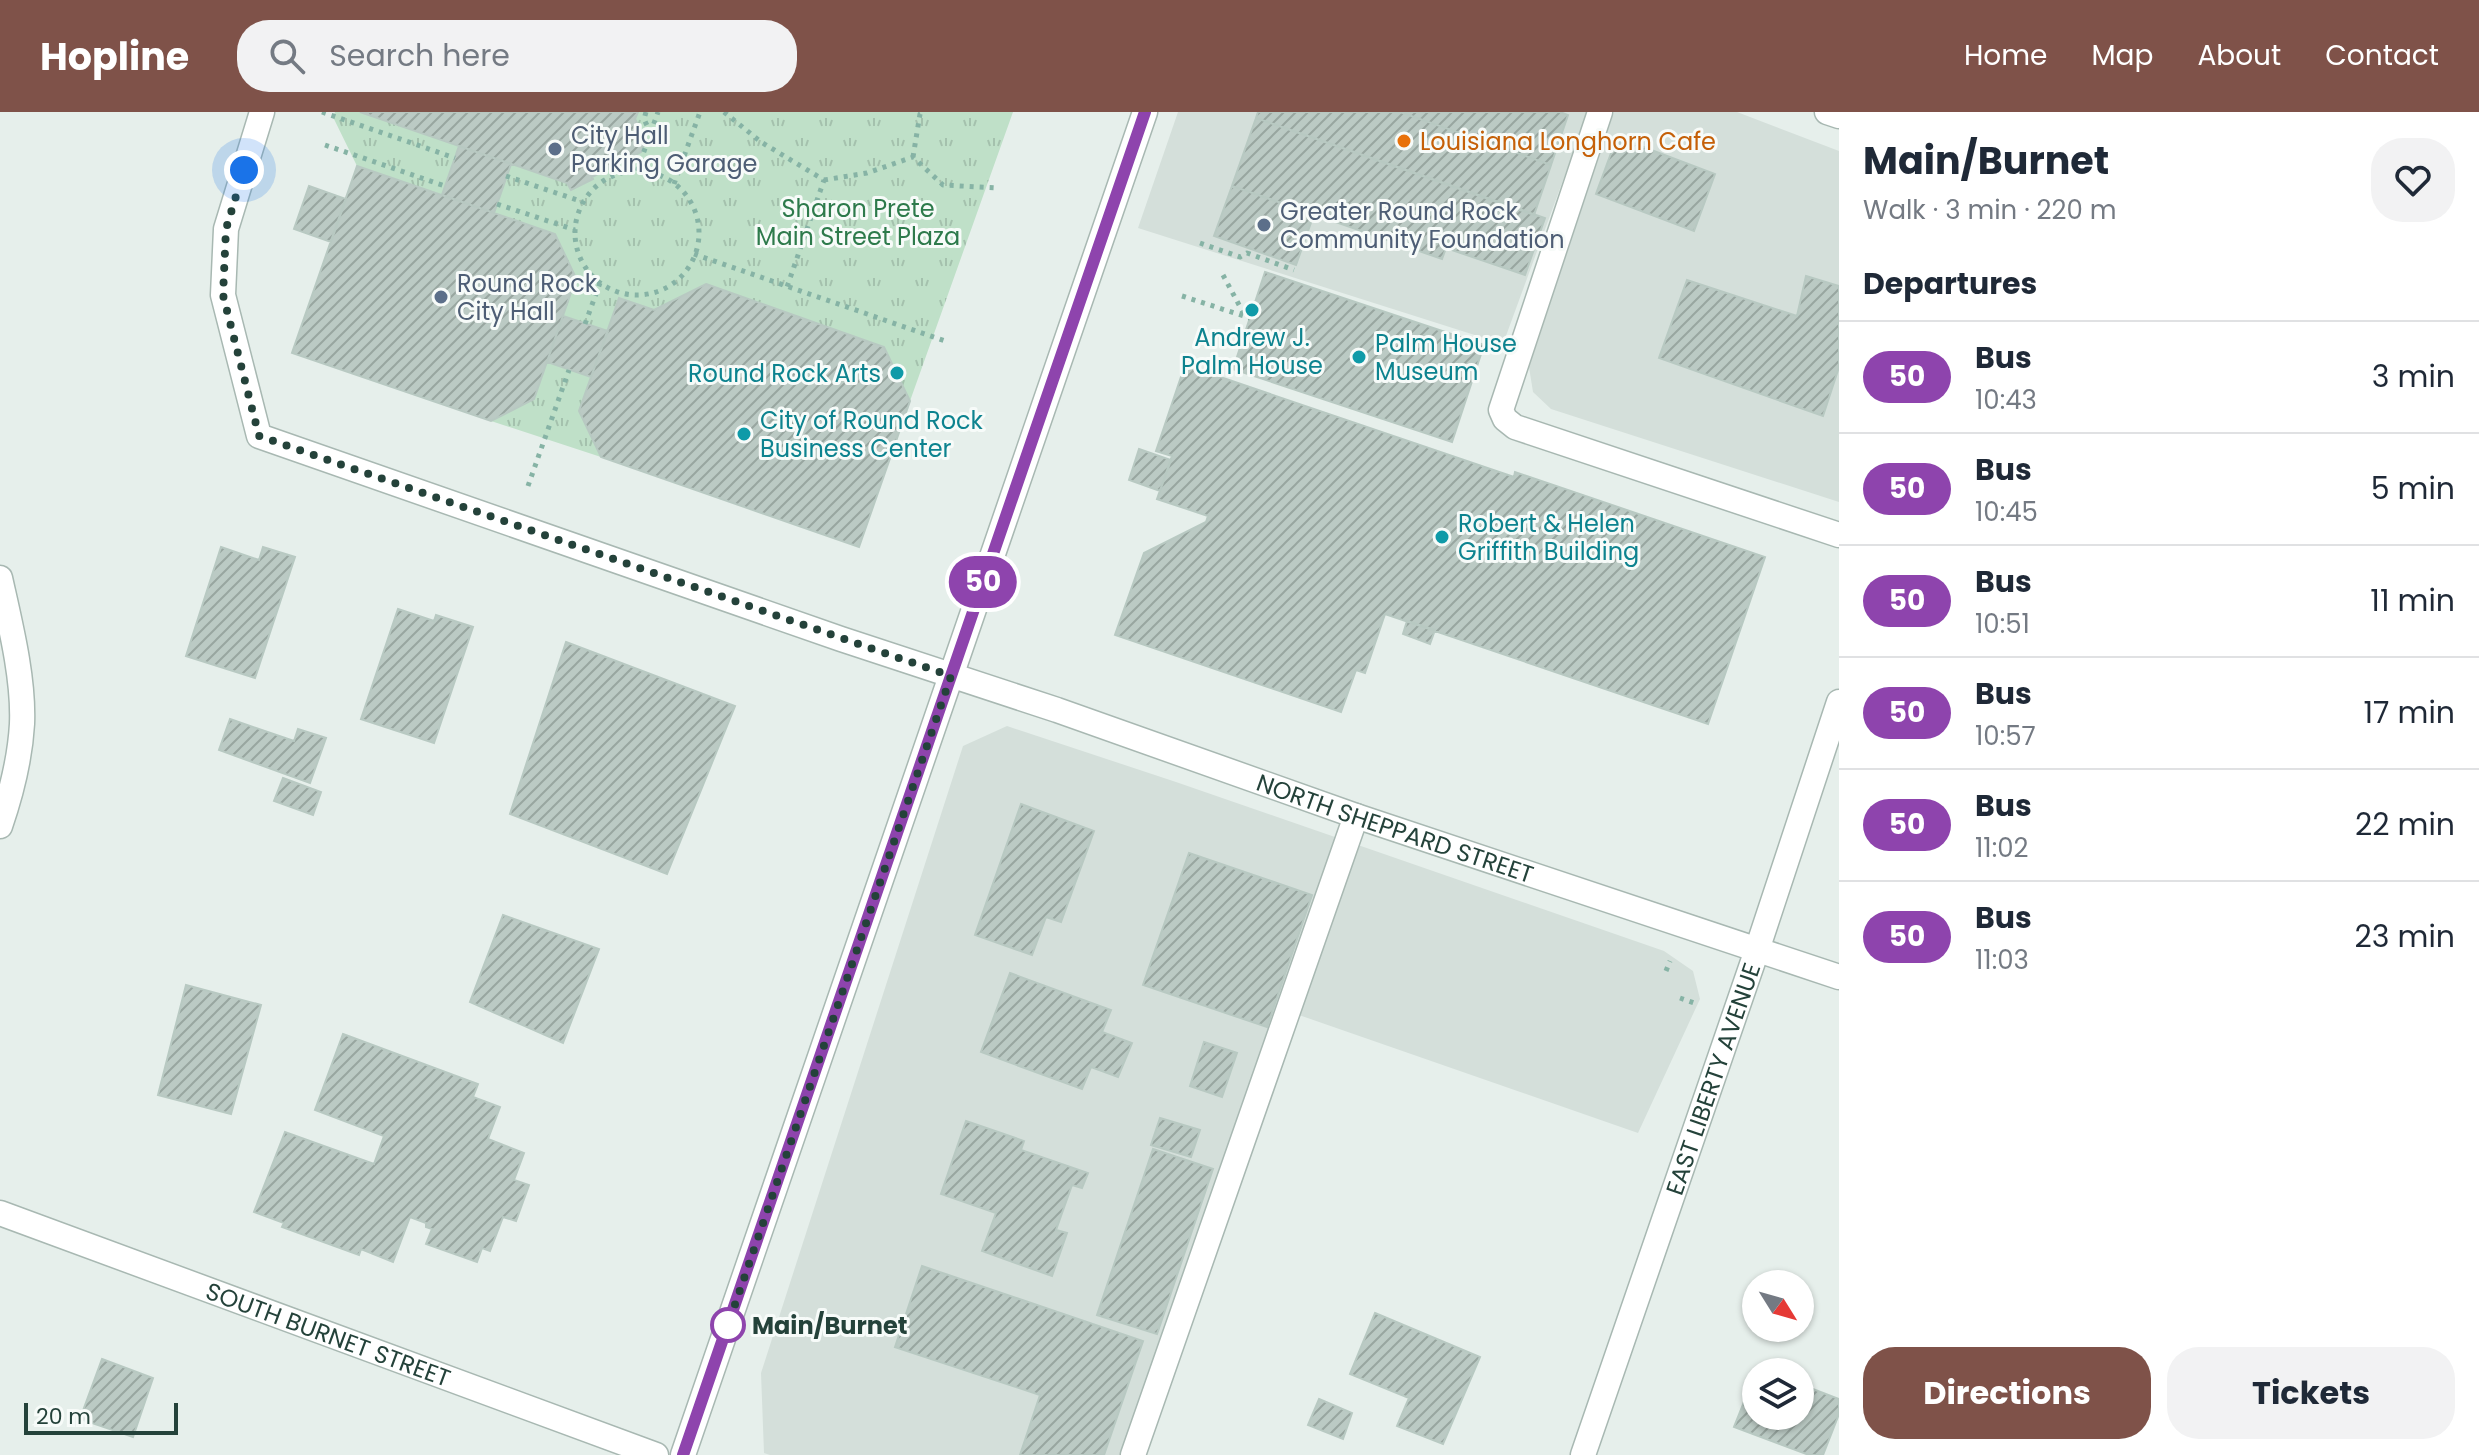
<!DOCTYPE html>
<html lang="en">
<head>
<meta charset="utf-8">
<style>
	body { margin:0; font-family:Poppins,sans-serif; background:#f2f2f3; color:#1f2937; height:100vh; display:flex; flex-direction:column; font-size:30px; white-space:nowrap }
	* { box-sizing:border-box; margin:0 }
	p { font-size:26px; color:#747a83 }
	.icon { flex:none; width:44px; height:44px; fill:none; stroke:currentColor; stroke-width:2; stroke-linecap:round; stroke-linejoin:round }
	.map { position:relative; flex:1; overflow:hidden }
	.drawer { display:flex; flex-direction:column; background:#fff; width:640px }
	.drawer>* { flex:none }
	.badge { padding:0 16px; border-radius:26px; font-size:28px; line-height:52px }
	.needle { width:52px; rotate:127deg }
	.buttons { position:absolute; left:1742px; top:1158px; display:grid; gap:16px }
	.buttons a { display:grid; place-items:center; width:72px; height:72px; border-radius:50%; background:#fff; box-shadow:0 2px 6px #0004; font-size:40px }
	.scale { position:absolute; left:24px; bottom:20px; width:154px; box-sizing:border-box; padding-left:8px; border:4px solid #24423a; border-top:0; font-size:22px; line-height:28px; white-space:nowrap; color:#24423a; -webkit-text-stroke:6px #f7fbf9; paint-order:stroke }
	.you { position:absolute; width:40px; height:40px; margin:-20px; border:6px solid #fff; border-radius:50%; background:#1a73e8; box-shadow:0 0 0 12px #1a73e833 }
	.map>.badge { position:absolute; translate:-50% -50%; box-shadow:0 0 0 4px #fff }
	h2 { padding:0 24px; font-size:30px; line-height:72px }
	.round { display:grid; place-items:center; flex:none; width:84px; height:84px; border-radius:32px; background:#f2f2f3 }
	.summary { display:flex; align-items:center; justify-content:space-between; height:136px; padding:0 24px }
	h1 { font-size:38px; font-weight:700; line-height:60px }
	.action { display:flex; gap:16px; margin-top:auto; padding:16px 24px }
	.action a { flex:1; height:92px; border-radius:32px; background:#7f5249; color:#fff; font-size:32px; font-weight:700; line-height:92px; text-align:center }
	.action a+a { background:#f2f2f3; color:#1f2937 }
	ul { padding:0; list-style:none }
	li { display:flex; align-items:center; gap:24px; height:112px; padding:0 24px; border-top:2px solid #e0e1e3 }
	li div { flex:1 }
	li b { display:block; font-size:30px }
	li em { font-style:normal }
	li .badge { min-width:88px; font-weight:700; text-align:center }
	header { display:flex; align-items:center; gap:48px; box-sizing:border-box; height:112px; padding:0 40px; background:#7f5249; color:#fff }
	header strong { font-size:38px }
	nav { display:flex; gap:44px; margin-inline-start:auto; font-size:28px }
	.search { width:560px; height:72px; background:#f2f2f3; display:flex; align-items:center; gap:20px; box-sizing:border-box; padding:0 28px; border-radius:32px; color:#747a83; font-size:30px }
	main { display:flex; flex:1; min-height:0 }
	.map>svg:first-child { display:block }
	.built { fill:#d4dfda }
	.grass { fill:url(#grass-tufts) }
	.building { fill:url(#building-hatch); stroke:#b8c9c2; stroke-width:2 }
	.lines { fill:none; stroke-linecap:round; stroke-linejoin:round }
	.minor-casing { stroke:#a8b8b2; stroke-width:27 }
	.path { stroke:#86b3a5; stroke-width:5; stroke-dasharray:4 6; stroke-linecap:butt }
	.minor { stroke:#fff; stroke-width:24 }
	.line-casing { stroke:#fff; stroke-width:18 }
	.line { stroke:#8e44ad; stroke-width:12 }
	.walk { stroke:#24423a; stroke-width:8; stroke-dasharray:0 14.4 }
	.food-dot { fill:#e8710a; stroke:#f7fbf9; stroke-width:3 }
	.service-dot { fill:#5c6f8a; stroke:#f7fbf9; stroke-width:3 }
	.culture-dot { fill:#0f9aa8; stroke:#f7fbf9; stroke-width:3 }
	.stop-dot { fill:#fff; stroke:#8e44ad; stroke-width:4 }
	.labels { text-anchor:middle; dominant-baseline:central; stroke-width:6; stroke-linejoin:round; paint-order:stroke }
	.service-label { font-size:24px; fill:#4e5e75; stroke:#f7fbf9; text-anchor:start }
	.food-label { font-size:24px; fill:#c56008; stroke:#f7fbf9; text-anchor:start }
	.park-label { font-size:24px; fill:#2d7a4b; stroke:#f7fbf9 }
	.culture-label { font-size:24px; fill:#0d838f; stroke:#f7fbf9; text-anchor:start }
	.street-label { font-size:24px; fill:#24423a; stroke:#f7fbf9 }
	.stop-label { font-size:24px; font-weight:bold; fill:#24423a; stroke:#f7fbf9; text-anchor:start }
</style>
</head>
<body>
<header>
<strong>Hopline</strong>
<div class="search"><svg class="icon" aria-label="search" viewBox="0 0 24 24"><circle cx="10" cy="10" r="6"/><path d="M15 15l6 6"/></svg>Search here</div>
<nav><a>Home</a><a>Map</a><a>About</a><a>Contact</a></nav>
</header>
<main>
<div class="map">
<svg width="1839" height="1343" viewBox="0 0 1839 1343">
	<defs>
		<pattern id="grass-tufts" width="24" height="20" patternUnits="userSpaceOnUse" patternTransform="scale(2)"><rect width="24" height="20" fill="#bfe0c8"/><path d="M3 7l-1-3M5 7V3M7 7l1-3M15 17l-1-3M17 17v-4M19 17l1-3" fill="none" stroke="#a4c1ad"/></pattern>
		<pattern id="building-hatch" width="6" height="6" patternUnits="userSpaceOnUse" patternTransform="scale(2)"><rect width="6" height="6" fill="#bbcac4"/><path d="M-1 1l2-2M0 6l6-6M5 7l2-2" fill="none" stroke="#98a6a0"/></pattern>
	</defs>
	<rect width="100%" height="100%" fill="#e6efeb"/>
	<path class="built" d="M1178,0H1588L1503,232L1138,116Z
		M1614,0H1737L1839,39V390L1551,297L1533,280L1529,255Z
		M1007,614L1176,670L1664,839L1693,859L1700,887L1638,1021L1276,895L1124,1343H770L764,1341L761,1261L963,634Z"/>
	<path class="grass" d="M335,0H360L567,71L571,78L593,67L592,65L641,40L646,28L635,7L638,0H1013L910,289L884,235L706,173L654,198L619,186L579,299L601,345L491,309L534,287L576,166L555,122L357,54L333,5Z"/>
	<path class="building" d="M360,0H638L635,7L646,28L641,40L592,65L593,67L571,78L567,71Z
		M1258,0H1400L1551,53L1534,103L1256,6Z
		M1400,0H1560L1568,3L1551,53Z
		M1256,6L1545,106L1525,163L1446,136L1442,147L1232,74Z
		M1617,25L1715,62L1694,119L1596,82Z
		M459,34L511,52L494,101L442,83Z
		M357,54L555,122L576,166L534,287L491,309L292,241Z
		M309,74L346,87L331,130L294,117Z
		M1232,74L1314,102L1296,153L1214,124Z
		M1265,160L1484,233L1452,330L1233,257Z
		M1806,164L1839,174V255L1823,304L1659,246L1687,168L1797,204Z
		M706,172L884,235L910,289L859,435L601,345L579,299L619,186L654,198Z
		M563,204L608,219L591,265L547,250Z
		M1185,253L1514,365L1515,360L1765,445L1708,612L1385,502L1365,561L1356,558L1341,600L1115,523L1144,441L1206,410L1208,404L1157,387L1172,344L1156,339Z
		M1139,337L1171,348L1160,379L1129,368Z
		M221,435L259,448L263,435L295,445L255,566L186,544Z
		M398,497L434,509L436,503L473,515L434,631L361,607Z
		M1407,509L1435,518L1430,532L1403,522Z
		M566,530L735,594L667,762L510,702Z
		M230,607L294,629L298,617L326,626L310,671L219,638Z
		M283,666L321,680L313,703L274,689Z
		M1021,692L1094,719L1061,810L1046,805L1032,843L975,823Z
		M1189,741L1312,783L1267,915L1143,873Z
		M503,803L599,837L563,931L470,890Z
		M1010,861L1111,898L1102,920L1132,931L1118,965L1091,955L1082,977L981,940Z
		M186,873L261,893L231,1002L158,983Z
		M343,922L478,972L473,985L500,995L488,1027L524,1041L514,1068L529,1073L516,1109L503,1105L490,1139L482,1136L477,1150L426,1132L432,1117L426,1115V1111L410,1105L393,1150L361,1137L359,1143L282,1115L284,1111L254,1100L285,1020L374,1052L384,1024L315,998Z
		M1204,930L1237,941L1222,985L1190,974Z
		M1160,1006L1200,1018L1191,1045L1151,1033Z
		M966,1009L1024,1029L1021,1038L1088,1061L1082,1076L1072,1073L1056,1118L1067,1121L1052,1164L982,1139L996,1101L941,1082Z
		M1153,1037L1213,1057L1157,1222L1097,1203Z
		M922,1154L1143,1229L1104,1343H1020L1040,1283L895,1235Z
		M1375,1201L1480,1245L1443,1332L1397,1314L1409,1286L1350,1262Z
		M102,1247L153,1266L133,1325L80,1307Z
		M1758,1255L1770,1260H1756V1304H1800V1272L1839,1287V1302L1823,1343H1809L1734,1315Z
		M1319,1287L1352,1301L1343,1327L1308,1313Z"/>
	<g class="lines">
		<defs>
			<g id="minor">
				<path id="s1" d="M262,0L226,117L223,183L259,324L841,527L1057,598L1356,704L1839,865"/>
				<path d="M1600,0L1501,298L1505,307L1515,315L1839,423"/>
				<path d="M1827,0L1839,4"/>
				<path d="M0,466C10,511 24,566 22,612C20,647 11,682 0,714"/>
				<path id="s2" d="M0,1101L656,1343"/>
				<path d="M683,1343L1145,0"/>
				<path d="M1133,1343L1356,704"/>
				<path id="s3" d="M1583,1343L1757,838L1839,590"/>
			</g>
		</defs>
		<use href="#minor" class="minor-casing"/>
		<path class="path" d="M322,0L455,46
			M646,0L644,7L650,20
			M724,0L761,30L824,68L787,175
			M325,33L445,74
			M913,45L920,2L924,0
			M637,59L658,0
			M575 121a62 62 0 1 1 124 0a62 62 0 1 1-124 0Z
			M506,64L583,90
			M824,68L867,61L913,45L943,73L998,76
			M674,72L700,0
			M497,92L575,118
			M1200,131L1240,145L1247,141L1294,158
			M694,142L945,229
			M1223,163L1245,204
			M1182,184L1250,206
			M585,212L600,171
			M528,374L569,258
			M1666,859L1670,849
			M1680,886L1697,892"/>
		<use href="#minor" class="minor"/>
	</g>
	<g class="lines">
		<defs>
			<path id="line" d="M683,1343L1145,0"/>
		</defs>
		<use href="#line" class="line-casing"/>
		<use href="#line" class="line"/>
		<path class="walk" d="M244,58L226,117L223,183L259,324L951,564L728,1213"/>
	</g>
	<circle class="food-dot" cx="1404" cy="29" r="8"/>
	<g class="service-dot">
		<circle cx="555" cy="37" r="8"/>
		<circle cx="1264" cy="113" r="8"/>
		<circle cx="441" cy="185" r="8"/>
	</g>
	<g class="culture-dot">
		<circle cx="1252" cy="198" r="8"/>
		<circle cx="1359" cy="245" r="8"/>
		<circle cx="897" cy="261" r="8"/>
		<circle cx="744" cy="322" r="8"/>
		<circle cx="1442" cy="425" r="8"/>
	</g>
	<circle class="stop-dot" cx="728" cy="1213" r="16"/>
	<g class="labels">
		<g class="service-label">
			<text x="571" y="23">City Hall<tspan x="571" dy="28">Parking Garage</tspan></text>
			<text x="1280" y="99">Greater Round Rock<tspan x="1280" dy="28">Community Foundation</tspan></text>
			<text x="457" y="171">Round Rock<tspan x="457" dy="28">City Hall</tspan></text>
		</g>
		<g class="food-label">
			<text x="1420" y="29">Louisiana Longhorn Cafe</text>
		</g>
		<g class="park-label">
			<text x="858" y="96">Sharon Prete<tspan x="858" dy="28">Main Street Plaza</tspan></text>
		</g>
		<g class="culture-label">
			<text x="1252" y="225" text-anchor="middle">Andrew J.<tspan x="1252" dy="28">Palm House</tspan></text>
			<text x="1375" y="231">Palm House<tspan x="1375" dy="28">Museum</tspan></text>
			<text x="881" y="261" text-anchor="end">Round Rock Arts</text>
			<text x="760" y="308">City of Round Rock<tspan x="760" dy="28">Business Center</tspan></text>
			<text x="1458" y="411">Robert &amp; Helen<tspan x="1458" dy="28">Griffith Building</tspan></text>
		</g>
		<g class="street-label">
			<text stroke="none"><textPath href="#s1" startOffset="1536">NORTH SHEPPARD STREET</textPath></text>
			<text stroke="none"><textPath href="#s3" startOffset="398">EAST LIBERTY AVENUE</textPath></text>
			<text stroke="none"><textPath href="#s2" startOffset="350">SOUTH BURNET STREET</textPath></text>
		</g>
		<g class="stop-label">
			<text x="752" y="1213">Main/Burnet</text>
		</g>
	</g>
</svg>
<div class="buttons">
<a><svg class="needle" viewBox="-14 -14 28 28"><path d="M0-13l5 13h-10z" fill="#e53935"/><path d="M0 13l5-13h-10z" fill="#747a83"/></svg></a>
<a><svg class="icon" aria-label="layers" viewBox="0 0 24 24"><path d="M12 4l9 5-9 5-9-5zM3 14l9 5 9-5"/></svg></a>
</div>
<div class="scale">20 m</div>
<div class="you" style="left:244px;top:58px"></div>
<b class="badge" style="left:983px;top:470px;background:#8e44ad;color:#fff">50</b>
</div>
<section class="drawer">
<div class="summary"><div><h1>Main/Burnet</h1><p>Walk · 3 min · 220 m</p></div><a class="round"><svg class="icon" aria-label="heart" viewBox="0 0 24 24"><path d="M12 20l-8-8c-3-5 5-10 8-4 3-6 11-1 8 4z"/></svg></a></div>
<h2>Departures</h2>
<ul>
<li><span class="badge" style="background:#8e44ad;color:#fff">50</span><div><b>Bus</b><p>10:43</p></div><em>3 min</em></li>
<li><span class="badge" style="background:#8e44ad;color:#fff">50</span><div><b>Bus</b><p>10:45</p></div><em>5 min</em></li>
<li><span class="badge" style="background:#8e44ad;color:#fff">50</span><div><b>Bus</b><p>10:51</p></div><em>11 min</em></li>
<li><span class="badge" style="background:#8e44ad;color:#fff">50</span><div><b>Bus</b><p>10:57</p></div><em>17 min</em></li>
<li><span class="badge" style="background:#8e44ad;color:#fff">50</span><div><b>Bus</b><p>11:02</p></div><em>22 min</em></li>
<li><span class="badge" style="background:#8e44ad;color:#fff">50</span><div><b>Bus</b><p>11:03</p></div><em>23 min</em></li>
</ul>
<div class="action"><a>Directions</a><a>Tickets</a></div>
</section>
</main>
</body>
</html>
